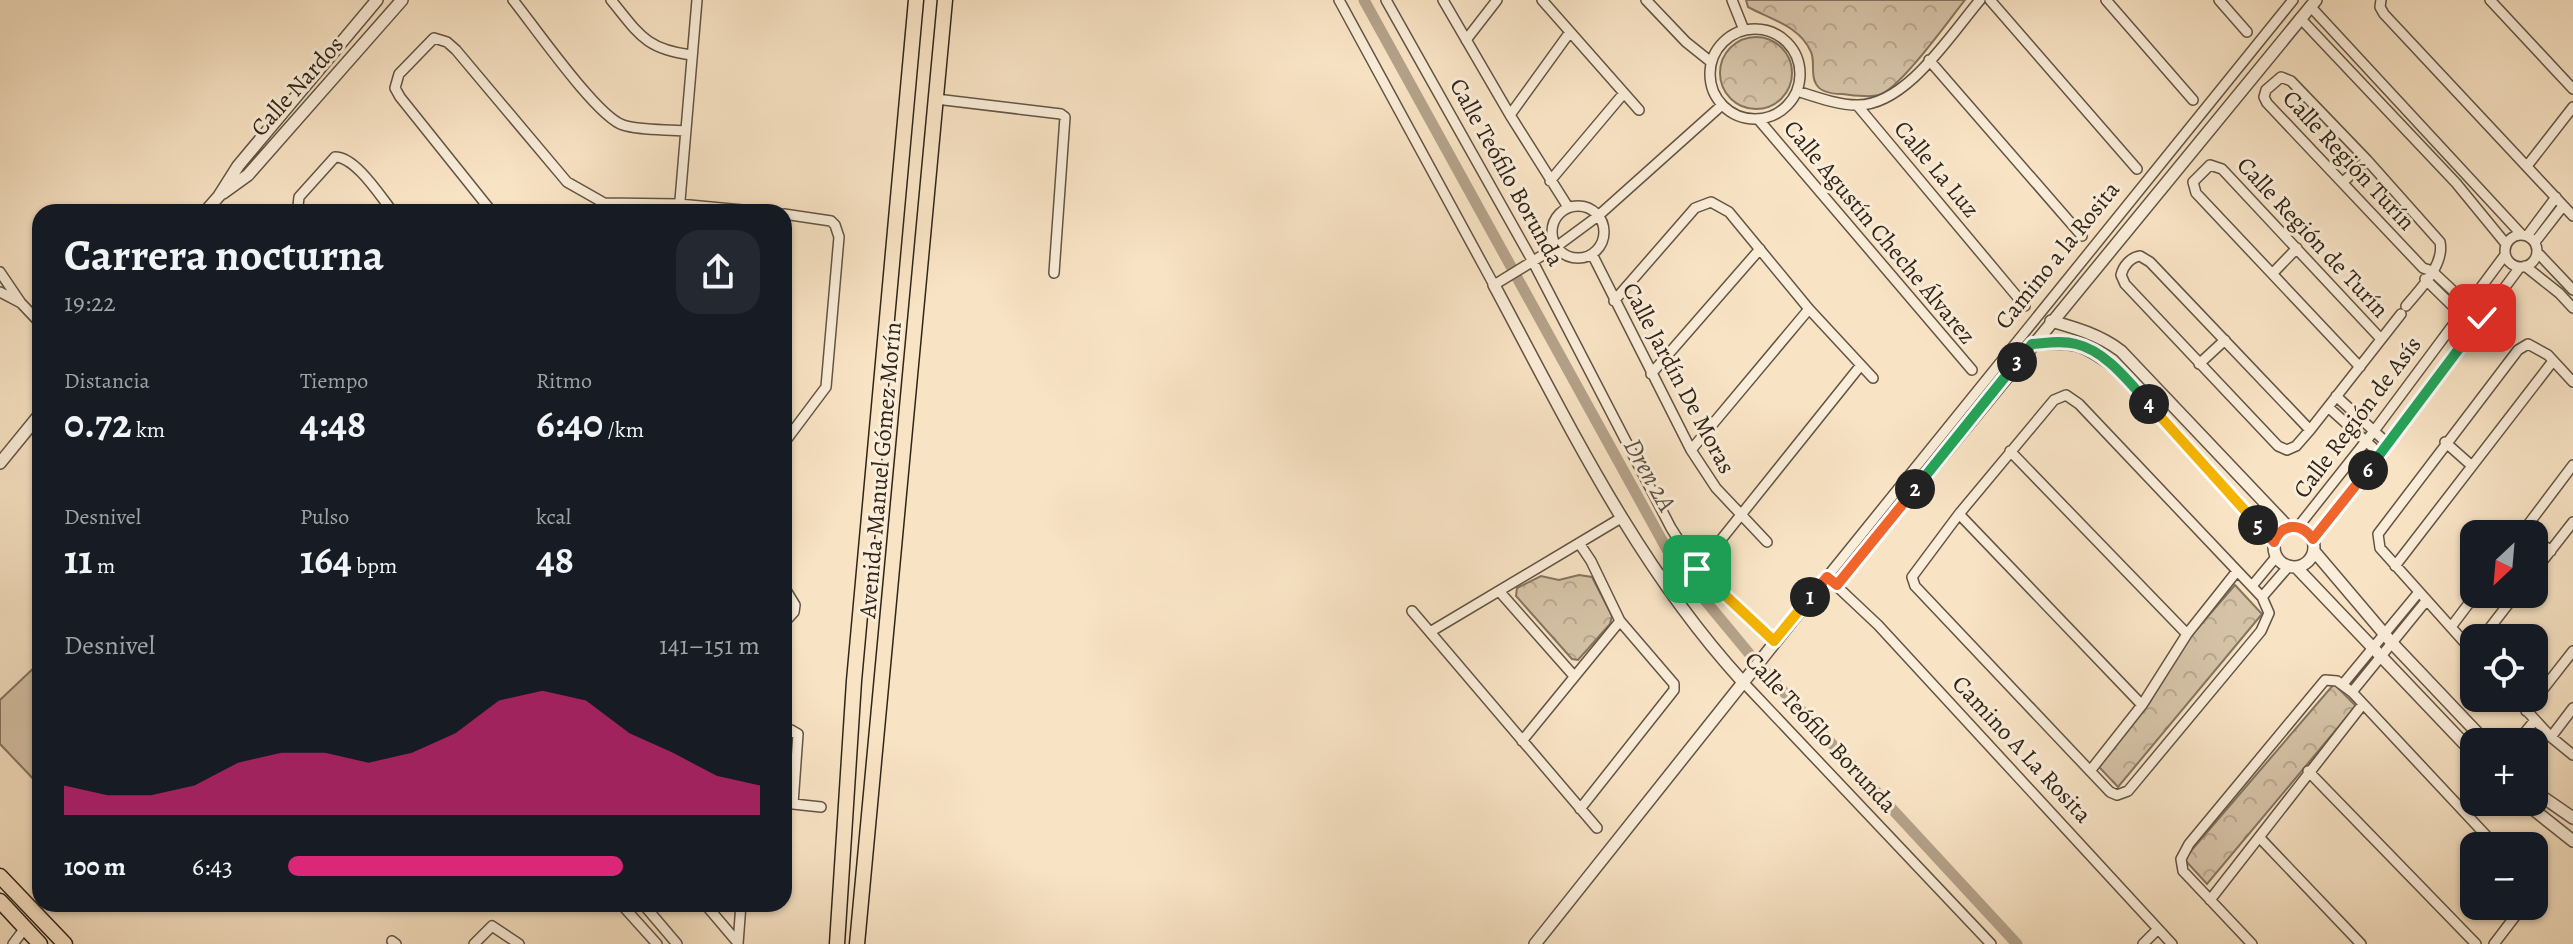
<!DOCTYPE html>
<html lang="es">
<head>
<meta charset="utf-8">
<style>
	body { margin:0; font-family:Alegreya,serif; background:#242831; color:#f1f3f6; height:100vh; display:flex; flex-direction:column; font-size:30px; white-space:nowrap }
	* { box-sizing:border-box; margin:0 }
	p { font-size:26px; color:#9ea1a6 }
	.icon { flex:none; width:44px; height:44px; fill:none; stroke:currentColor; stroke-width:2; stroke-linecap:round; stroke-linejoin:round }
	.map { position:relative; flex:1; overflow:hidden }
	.details { position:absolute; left:32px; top:204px; width:760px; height:708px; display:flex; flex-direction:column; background:#171b24; border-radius:24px; box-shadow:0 2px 6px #0004 }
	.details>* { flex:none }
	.needle { width:52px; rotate:206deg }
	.controls { position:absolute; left:2460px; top:520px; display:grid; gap:16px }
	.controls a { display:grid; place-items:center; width:88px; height:88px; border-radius:16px; background:#171b24; box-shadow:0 2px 6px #0004; font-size:40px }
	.pin { position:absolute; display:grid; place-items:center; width:68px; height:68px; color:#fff; margin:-34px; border-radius:16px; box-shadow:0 4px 12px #0006 }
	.km { position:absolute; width:40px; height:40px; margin:-20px; border-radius:50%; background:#222; color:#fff; font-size:22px; line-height:40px; text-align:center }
	.round { display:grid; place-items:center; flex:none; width:84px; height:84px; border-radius:24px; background:#242831 }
	.summary { display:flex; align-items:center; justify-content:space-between; height:136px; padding:0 32px }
	h1 { font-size:44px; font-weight:700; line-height:60px }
	.figures { display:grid; grid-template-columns:repeat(3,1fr); gap:12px; height:136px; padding:8px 32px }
	.figures div { display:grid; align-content:center }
	.figures b { font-size:40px; font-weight:700 }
	.figures small { font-size:22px; font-weight:400 }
	.figures p { font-size:22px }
	.chart { height:224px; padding:16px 32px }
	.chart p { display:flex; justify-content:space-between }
	.chart svg { width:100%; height:144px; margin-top:8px; fill:#db2777; opacity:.7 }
	ul { padding:0 32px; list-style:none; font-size:26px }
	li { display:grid; grid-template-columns:128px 96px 1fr; align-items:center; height:60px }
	li i { height:20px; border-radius:10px; background:#db2777 }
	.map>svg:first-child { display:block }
	.grass { fill:#d6c3a7; stroke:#837460; stroke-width:2 }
	.forest { fill:url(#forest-crowns); stroke:#837460; stroke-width:2 }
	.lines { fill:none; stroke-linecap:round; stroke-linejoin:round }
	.canal { stroke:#b4a28a; stroke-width:11 }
	.minor-casing { stroke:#625444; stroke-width:12 }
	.tertiary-casing { stroke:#625444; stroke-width:14 }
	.primary-casing { stroke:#30251a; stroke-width:17 }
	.minor { stroke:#faedd9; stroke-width:9 }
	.tertiary { stroke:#faedd9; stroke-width:11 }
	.primary { stroke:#f8e3c4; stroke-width:14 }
	.split-1-casing { stroke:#fff; stroke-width:16 }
	.split-2-casing { stroke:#fff; stroke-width:16 }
	.split-3-casing { stroke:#fff; stroke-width:16 }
	.split-4-casing { stroke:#fff; stroke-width:16 }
	.split-5-casing { stroke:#fff; stroke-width:16 }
	.split-6-casing { stroke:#fff; stroke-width:16 }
	.split-7-casing { stroke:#fff; stroke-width:16 }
	.split-1 { stroke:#f5b400; stroke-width:10 }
	.split-2 { stroke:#f0652b; stroke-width:10 }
	.split-3 { stroke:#22a559; stroke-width:10 }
	.split-4 { stroke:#22a559; stroke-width:10 }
	.split-5 { stroke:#f5b400; stroke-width:10 }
	.split-6 { stroke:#f0652b; stroke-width:10 }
	.split-7 { stroke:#22a559; stroke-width:10 }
	.labels { text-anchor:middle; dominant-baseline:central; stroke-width:6; stroke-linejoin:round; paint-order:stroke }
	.street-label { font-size:24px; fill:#30251a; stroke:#faedd9 }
	.water-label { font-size:26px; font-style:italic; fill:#5e5141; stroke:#faedd9 }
</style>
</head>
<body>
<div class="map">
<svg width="2573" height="944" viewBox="0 0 2573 944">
	<defs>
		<pattern id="forest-crowns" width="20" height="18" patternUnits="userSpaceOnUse" patternTransform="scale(2)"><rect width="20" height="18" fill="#d6c3a7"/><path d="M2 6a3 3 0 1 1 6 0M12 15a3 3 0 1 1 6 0" fill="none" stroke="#b8a78f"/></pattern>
	</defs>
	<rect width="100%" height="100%" fill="#f8e3c4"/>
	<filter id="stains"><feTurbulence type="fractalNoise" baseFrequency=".0025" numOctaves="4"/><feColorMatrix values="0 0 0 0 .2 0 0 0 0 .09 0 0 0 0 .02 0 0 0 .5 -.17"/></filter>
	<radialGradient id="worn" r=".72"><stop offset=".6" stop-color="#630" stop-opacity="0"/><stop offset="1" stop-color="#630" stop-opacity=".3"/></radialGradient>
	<!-- grass -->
	<path class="grass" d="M40,662V786L0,744V700Z"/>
	<!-- forest -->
	<path class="forest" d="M1746,0H1965C1949,20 1900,89 1879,95C1869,98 1852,95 1842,94C1833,94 1819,92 1815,82C1811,73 1815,61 1811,52C1800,26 1770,19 1748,7Z
		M1720 73a36 36 0 1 1 72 0a36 36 0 1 1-72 0Z
		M1579,575L1592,577L1612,616L1610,624L1578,660L1572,659L1516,596L1517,588L1541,576L1559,580Z
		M2235,585L2262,614L2118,787L2099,767L2148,705L2190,637Z
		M2334,684L2356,706L2207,884L2184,859Z"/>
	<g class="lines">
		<!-- canal -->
		<path class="canal" d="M1364,0L1675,564L1757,663L2017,944"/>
		<defs>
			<path id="minor" d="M513,0C534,26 597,117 623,125C642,131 666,129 685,131
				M611,0C639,34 645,49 691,55
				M1339,0L1494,285L1556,247L1598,216L1722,105
				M1386,0L1532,260L1671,528L1697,569L1713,587L1774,641
				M1443,0L1510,115L1568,207
				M1542,0L1639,110
				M1646,0L1686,42L1711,62
				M1732,0L1744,30
				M1990,0L2137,169
				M2106,0L2193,100
				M2219,0L2247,32
				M2381,0L2380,7L2384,14L2573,216
				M2490,0L2573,89
				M2310,6L2522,235
				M2300,18L2456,183L2506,244
				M1710 74a45 45 0 1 1 90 0a45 45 0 1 1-90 0Z
				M1466,40L1497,0
				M1929,60L2082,236
				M1797,91C1816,97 1838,105 1857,105C1906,106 1951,34 1980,0
				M936,99L1061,114L1065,117L1054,273
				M1857,105L2025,306
				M1510,115L1570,32
				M1758,119L1972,370
				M2527,166L2573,107
				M1550,181L1624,93
				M2343,182L2367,160
				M1552 232a26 26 0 1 1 52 0a26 26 0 1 1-52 0Z
				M301,212L298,206L299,197L335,157C356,157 380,196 393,212
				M492,212L400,97L395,88L399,74L434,38L447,42L456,50L567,182L604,203L679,204L765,212
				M594,212L604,203
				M679,212L697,0
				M784,214L831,221L835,225L839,237L826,387L784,443
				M2505 251a16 16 0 1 1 32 0a16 16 0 1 1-32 0Z
				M2527,236L2556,197
				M2535,242L2563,206
				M2537,252L2573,290
				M1592,254L1691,450L1716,488L1767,542
				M2525,266L2559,293L2573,308
				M0,272L21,303L40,323
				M2273,273L2297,248
				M2425,279L2474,327
				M0,292L21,303
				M1614,301L1695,208L1711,202L1729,212L1809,309L1873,378
				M2406,306C2419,290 2445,265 2440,242L2367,160L2291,81L2281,77L2266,90L2264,97L2267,103L2423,268L2432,271L2482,318
				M2199,364L2225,340
				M2360,367L2196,193L2193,182L2210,165L2222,169L2381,339
				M1651,374L1760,249
				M2066,395L2079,404L2262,597L2269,613L2261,631L2128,791L2117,795L2110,792L1915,586L1912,577L1959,514L2054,400Z
				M2336,396L2388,444
				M2328,407L2380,454
				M2310,430L2150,262L2140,256C2131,257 2123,266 2121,275L2125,284L2278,446L2287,450L2296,446L2310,430L2401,314
				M2445,442L2472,466
				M1691,450L1809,309
				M2010,451L2187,634
				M1959,514L2142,705
				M2298,527L2374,431L2505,255
				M2521,534L2573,465
				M2534,538L2551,551
				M2313,539L2388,444L2520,267
				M1579,543L1591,561L1620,621L1674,684V690L1580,809
				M1712,551L1861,365
				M2395,566L2553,361
				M2534,572L2573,522
				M2252,586L2276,557
				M784,587L795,605L794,612L784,623
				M1499,591L1574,676
				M2262,597L2288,567
				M1412,611L1597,828
				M2451,627L2476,594
				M1430,632L1621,518
				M2482,638L2516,594
				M2474,653L2380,548L2378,534L2518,350L2528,344L2548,355L2573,382
				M1742,681L1991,944
				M2343,684L2419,592
				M2352,692L2426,601
				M2515,698L2551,737L2573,755
				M2526,711L2573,651
				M2551,737L2573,708
				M1522,741L1620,621
				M784,742L791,730L798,734L793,804
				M2517,742L2535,720
				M2533,742L2544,730
				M2090,771L2142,705L2187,634L2237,571
				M2308,771L2476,944
				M784,803L821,807
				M2259,837L2361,944
				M2210,900L2363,704
				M621,904L657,944
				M643,904L677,944
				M705,904L738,943
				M392,941L396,944
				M13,944L25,928
				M474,944L492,926L519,944
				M738,944L741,904
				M2143,944L2158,929
				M2172,944L1878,625L1827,577L2293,0
				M2252,944L2183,871L2181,859L2189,844L2325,680L2337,681L2352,692L2496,846
				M2494,944L2523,906"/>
			<path id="tertiary" d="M223,193L248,175L402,0
				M205,212L219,196L238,166L377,0
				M1494,285C1568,423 1636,565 1742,681
				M2051,321C2076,328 2100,335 2121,351L2288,527
				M2032,344C2075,341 2082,343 2117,369L2274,542
				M0,463L40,414
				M2274 547a20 20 0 1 1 40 0a20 20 0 1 1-40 0Z
				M2314,551L2392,643L2486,742
				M2296,567L2474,754
				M1837,585L2316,0
				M2534,791L2573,818
				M2524,802L2573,841
				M1535,944L1827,577"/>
			<path id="primary" d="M0,876L65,944
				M0,901L40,944
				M837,944L854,681L916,0
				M857,944L945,0"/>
		</defs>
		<!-- minor casing -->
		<use href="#minor" class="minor-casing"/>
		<!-- tertiary casing -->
		<use href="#tertiary" class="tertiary-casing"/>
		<!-- primary casing -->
		<use href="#primary" class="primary-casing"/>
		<!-- minor -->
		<use href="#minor" class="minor"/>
		<!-- tertiary -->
		<use href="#tertiary" class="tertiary"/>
		<!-- primary -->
		<use href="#primary" class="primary"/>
	</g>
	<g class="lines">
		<defs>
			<path id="split-1" d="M1697,569L1774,641L1810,597"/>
			<path id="split-2" d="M1810,597L1827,577L1837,585L1915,489"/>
			<path id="split-3" d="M1915,489L2017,362"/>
			<path id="split-4" d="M2017,362L2032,344C2046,343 2062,340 2076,344C2106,351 2129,382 2149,404"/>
			<path id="split-5" d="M2149,404L2258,525"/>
			<path id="split-6" d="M2258,525L2274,542C2282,523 2301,522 2313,539L2368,470"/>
			<path id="split-7" d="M2368,470L2482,318"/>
		</defs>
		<!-- split-1 casing -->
		<use href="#split-1" class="split-1-casing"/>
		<!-- split-2 casing -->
		<use href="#split-2" class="split-2-casing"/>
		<!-- split-3 casing -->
		<use href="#split-3" class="split-3-casing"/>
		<!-- split-4 casing -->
		<use href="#split-4" class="split-4-casing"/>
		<!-- split-5 casing -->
		<use href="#split-5" class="split-5-casing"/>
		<!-- split-6 casing -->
		<use href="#split-6" class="split-6-casing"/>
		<!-- split-7 casing -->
		<use href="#split-7" class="split-7-casing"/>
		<!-- split-1 -->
		<use href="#split-1" class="split-1"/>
		<!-- split-2 -->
		<use href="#split-2" class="split-2"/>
		<!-- split-3 -->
		<use href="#split-3" class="split-3"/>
		<!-- split-4 -->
		<use href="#split-4" class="split-4"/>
		<!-- split-5 -->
		<use href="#split-5" class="split-5"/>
		<!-- split-6 -->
		<use href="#split-6" class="split-6"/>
		<!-- split-7 -->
		<use href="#split-7" class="split-7"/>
	</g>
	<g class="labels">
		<!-- street labels -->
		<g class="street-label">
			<text transform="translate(297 86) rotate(-48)">Calle Nardos</text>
			<text transform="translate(2349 160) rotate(47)">Calle Región Turín</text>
			<text transform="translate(1937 169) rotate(50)">Calle La Luz</text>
			<text transform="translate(1507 172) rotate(61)">Calle Teófilo Borunda</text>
			<text transform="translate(1880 232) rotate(50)">Calle Agustín Cheche Álvarez</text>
			<text transform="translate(2313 237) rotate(47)">Calle Región de Turín</text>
			<text transform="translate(2057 255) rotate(-51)">Camino a la Rosita</text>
			<text transform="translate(1679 378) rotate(62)">Calle Jardín De Moras</text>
			<text transform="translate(2357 417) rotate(-53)">Calle Región de Asís</text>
			<text transform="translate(880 470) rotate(-85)">Avenida Manuel Gómez Morín</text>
			<text transform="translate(1821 732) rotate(47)">Calle Teófilo Borunda</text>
			<text transform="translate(2022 749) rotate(47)">Camino A La Rosita</text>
		</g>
		<!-- water labels -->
		<g class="water-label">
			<text transform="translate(1650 475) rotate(61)">Dren 2A</text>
		</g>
	</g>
	<rect width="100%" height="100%" filter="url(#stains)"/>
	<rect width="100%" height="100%" fill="url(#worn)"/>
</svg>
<div class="controls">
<a><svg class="needle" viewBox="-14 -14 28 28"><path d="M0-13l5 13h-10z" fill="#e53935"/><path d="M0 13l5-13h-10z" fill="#9ea1a6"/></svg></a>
<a><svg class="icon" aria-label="locate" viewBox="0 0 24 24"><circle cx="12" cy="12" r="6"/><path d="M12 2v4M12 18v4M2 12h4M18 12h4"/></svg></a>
<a>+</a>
<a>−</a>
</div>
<div class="pin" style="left:1697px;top:569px;background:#1e9e55"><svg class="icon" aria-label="arrive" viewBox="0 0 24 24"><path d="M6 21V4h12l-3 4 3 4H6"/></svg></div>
<div class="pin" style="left:2482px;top:318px;background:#d93025"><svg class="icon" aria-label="check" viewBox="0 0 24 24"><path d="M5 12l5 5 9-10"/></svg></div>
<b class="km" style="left:1810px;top:597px">1</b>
<b class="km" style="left:1915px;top:489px">2</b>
<b class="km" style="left:2017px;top:362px">3</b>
<b class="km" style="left:2149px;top:404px">4</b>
<b class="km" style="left:2258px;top:525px">5</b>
<b class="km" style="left:2368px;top:470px">6</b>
<section class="details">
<div class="summary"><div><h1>Carrera nocturna</h1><p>19:22</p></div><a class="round"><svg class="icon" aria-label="share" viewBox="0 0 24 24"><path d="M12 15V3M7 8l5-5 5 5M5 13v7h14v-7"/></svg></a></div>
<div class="figures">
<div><p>Distancia</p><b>0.72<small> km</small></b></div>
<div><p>Tiempo</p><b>4:48</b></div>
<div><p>Ritmo</p><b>6:40<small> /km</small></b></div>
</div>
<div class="figures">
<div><p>Desnivel</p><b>11<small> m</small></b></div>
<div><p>Pulso</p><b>164<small> bpm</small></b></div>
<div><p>kcal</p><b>48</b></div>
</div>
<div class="chart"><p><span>Desnivel</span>141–151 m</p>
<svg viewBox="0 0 160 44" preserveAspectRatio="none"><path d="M0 44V35L10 38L20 38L30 35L40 28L50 25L60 25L70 28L80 25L90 19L100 9L110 6L120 9L130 19L140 25L150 32L160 35V44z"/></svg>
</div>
<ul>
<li><b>100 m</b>6:43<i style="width:71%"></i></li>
</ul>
</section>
</div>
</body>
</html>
